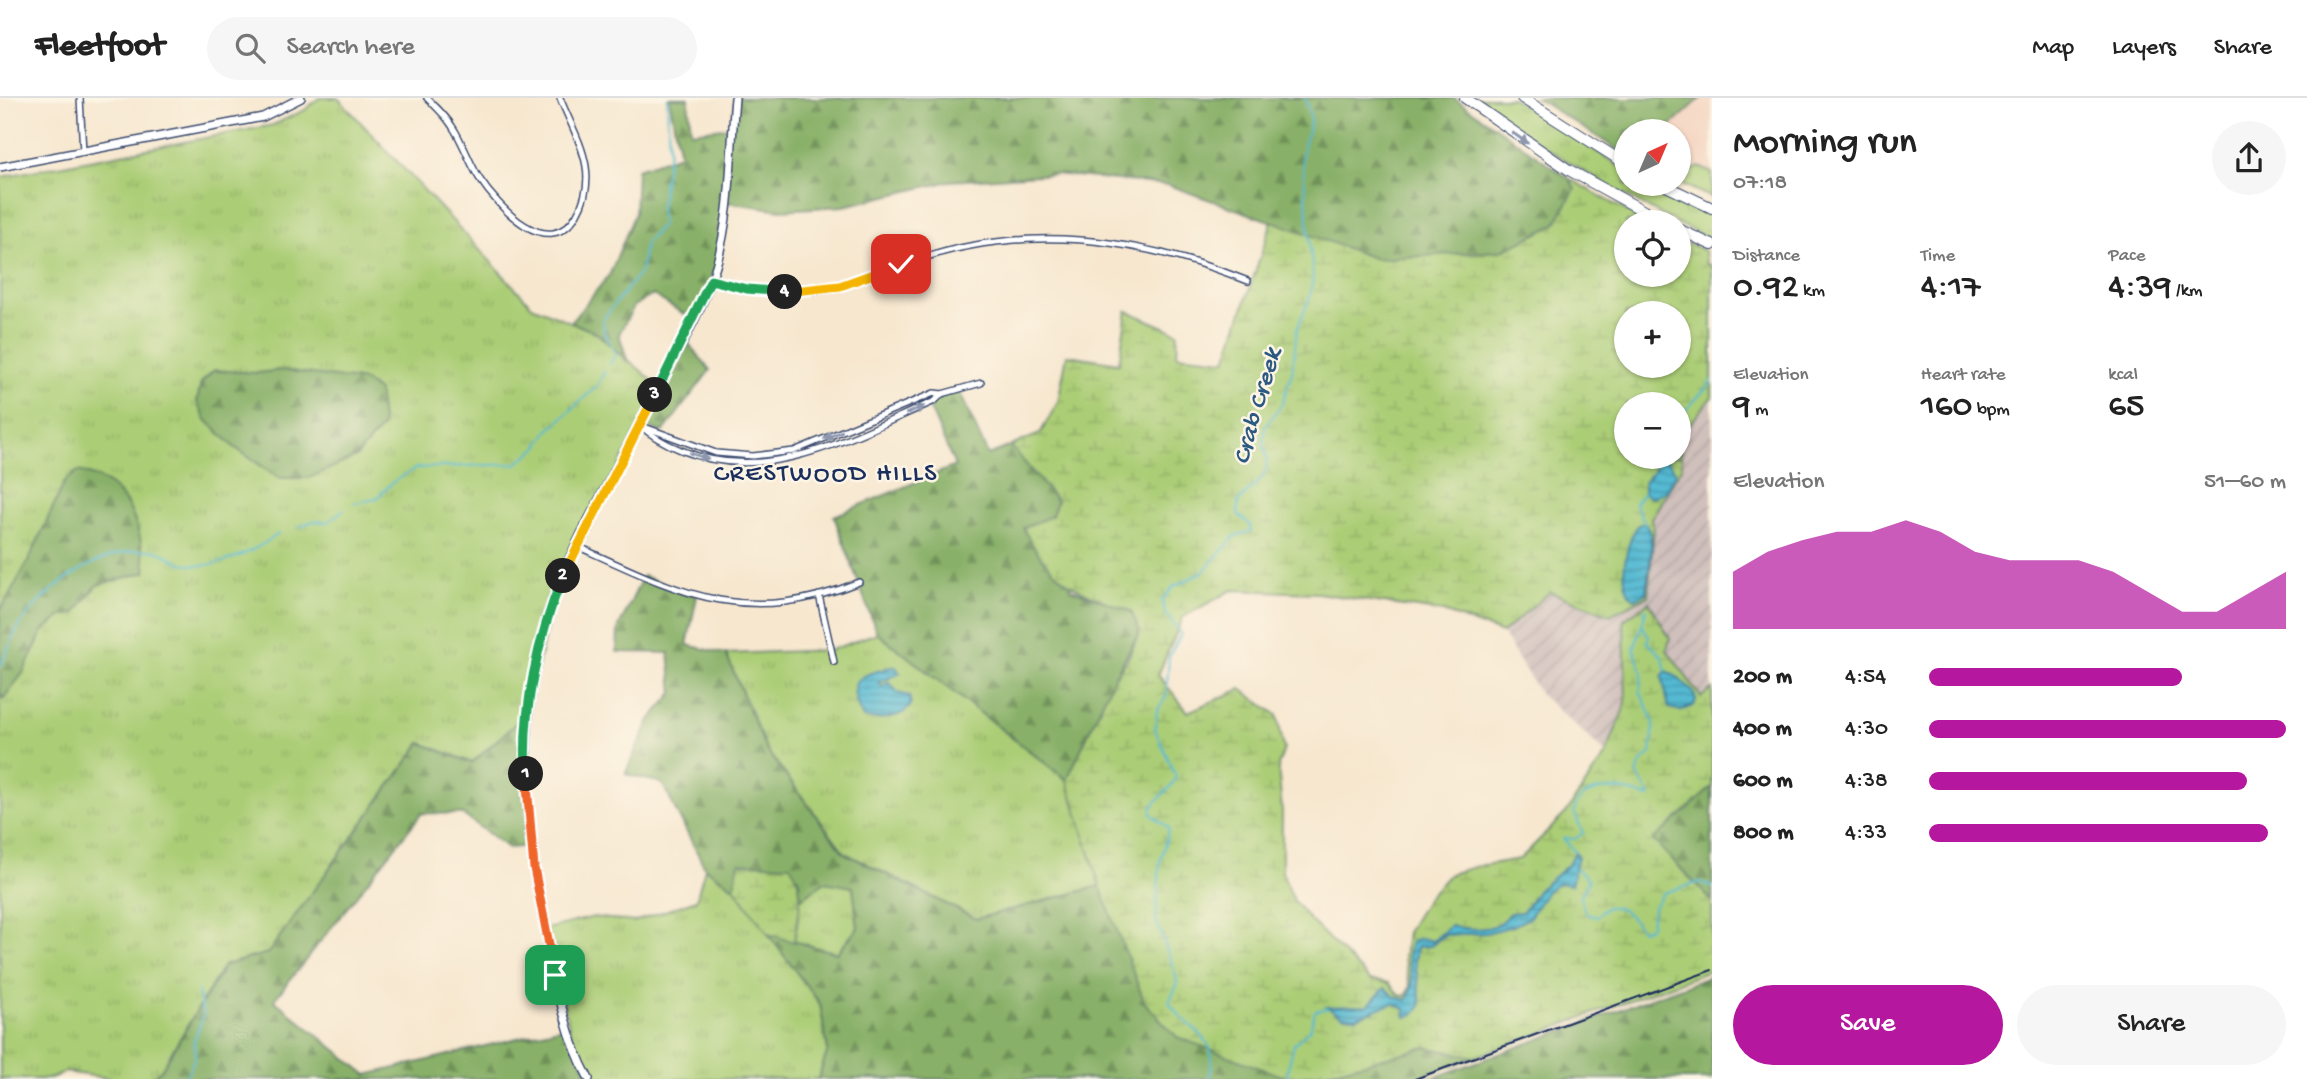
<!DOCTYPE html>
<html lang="en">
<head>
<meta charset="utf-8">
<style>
	body { margin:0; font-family:"Gochi Hand",sans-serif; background:#f6f6f6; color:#222; height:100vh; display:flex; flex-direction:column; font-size:26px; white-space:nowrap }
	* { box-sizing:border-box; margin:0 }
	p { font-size:23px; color:#767676 }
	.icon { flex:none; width:38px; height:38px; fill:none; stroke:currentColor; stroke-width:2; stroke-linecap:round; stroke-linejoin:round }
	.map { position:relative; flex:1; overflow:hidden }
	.side { display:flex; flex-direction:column; background:#fff; width:595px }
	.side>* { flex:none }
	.needle { width:46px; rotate:44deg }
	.buttons { position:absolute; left:1614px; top:21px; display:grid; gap:14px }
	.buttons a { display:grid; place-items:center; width:77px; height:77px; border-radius:50%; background:#fff; box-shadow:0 2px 5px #0004; font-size:35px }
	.pin { position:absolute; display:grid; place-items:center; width:60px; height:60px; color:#fff; margin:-30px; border-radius:14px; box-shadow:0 4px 10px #0006 }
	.km { position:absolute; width:35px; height:35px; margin:-18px; border-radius:50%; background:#222; color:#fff; font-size:19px; line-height:35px; text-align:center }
	.round { display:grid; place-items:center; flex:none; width:74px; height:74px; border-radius:37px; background:#f6f6f6 }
	.summary { display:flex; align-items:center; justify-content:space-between; height:119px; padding:0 21px }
	h1 { font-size:38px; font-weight:600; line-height:52px }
	.metrics { display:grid; grid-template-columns:repeat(3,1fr); gap:10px; height:119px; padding:7px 21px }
	.metrics div { display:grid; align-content:center }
	.metrics b { font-size:35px; font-weight:600 }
	.metrics small { font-size:19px; font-weight:400 }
	.metrics p { font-size:19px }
	.chart { height:196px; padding:14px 21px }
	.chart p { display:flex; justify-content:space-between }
	.chart svg { width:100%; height:126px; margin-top:7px; fill:#b5179e; opacity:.7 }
	.primary-button { display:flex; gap:14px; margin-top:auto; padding:14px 21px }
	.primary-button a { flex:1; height:80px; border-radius:42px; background:#b5179e; color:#fff; font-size:28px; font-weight:600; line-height:80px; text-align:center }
	.primary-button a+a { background:#f6f6f6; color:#222 }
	ul { padding:0 21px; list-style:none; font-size:23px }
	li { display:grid; grid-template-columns:112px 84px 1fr; align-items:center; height:52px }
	li i { height:18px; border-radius:9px; background:#b5179e }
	header { display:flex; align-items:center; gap:42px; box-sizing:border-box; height:98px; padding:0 35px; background:#fff; border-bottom:2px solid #e0e0e0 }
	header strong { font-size:33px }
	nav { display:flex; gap:38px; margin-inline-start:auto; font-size:24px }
	.search { width:490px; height:63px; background:#f6f6f6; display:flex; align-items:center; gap:18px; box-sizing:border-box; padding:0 24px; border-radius:38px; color:#767676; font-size:26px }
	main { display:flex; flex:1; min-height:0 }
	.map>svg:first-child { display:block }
	.built { fill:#f4d3c0 }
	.industrial { fill:url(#industrial-furrows) }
	.grass { fill:url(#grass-tufts); stroke:#637e6a; stroke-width:2 }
	.forest { fill:url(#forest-firs); stroke:#527062; stroke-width:2 }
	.wetland { fill:url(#wetland-marsh); stroke:#637e6a; stroke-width:2; fill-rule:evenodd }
	.water { fill:url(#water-rules); stroke:#387498; stroke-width:2 }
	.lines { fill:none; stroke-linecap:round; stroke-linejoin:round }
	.stream { stroke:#55bad3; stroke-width:2 }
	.minor-casing { stroke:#3c4b6f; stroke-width:8 }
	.tertiary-casing { stroke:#3c4b6f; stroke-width:10 }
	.motorway-casing { stroke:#3c4b6f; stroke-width:12 }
	.minor { stroke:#fff; stroke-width:5 }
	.tertiary { stroke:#fff; stroke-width:7 }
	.motorway { stroke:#fff; stroke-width:10 }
	.rail { stroke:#1b2f5e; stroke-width:2 }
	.oneway { fill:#8d97ae }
	.split-1-casing { stroke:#fff; stroke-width:14 }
	.split-2-casing { stroke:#fff; stroke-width:14 }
	.split-3-casing { stroke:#fff; stroke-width:14 }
	.split-4-casing { stroke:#fff; stroke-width:14 }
	.split-5-casing { stroke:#fff; stroke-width:14 }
	.split-1 { stroke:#f0652b; stroke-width:9 }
	.split-2 { stroke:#22a559; stroke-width:9 }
	.split-3 { stroke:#f5b400; stroke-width:9 }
	.split-4 { stroke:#22a559; stroke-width:9 }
	.split-5 { stroke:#f5b400; stroke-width:9 }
	.labels { text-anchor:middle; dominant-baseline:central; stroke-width:5; stroke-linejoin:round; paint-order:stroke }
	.water-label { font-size:26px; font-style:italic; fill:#2c5981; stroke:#fcf5e5 }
	.neighbourhood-label { font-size:26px; letter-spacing:2px; fill:#1b2f5e; stroke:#fcf5e5 }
</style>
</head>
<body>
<header>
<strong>Fleetfoot</strong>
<div class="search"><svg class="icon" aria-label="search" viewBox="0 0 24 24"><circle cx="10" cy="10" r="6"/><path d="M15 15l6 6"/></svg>Search here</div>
<nav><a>Map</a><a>Layers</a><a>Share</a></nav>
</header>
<main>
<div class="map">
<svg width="1712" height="981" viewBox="0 0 1712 981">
	<defs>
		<pattern id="industrial-furrows" width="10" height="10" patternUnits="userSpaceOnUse" patternTransform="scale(1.75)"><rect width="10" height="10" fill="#d0c0bc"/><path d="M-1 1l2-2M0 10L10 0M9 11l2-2" fill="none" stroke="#b2a5a4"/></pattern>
		<pattern id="grass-tufts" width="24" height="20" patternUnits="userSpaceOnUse" patternTransform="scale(1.75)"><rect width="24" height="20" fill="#abcd76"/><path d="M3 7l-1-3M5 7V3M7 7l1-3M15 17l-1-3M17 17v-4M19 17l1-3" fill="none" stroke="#93b068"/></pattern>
		<pattern id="forest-firs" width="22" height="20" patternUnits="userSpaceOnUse" patternTransform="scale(1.75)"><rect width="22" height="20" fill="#88b067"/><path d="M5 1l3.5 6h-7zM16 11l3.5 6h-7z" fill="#6e9058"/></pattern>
		<pattern id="wetland-marsh" width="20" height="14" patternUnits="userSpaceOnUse" patternTransform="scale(1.75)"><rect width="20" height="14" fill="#abcd76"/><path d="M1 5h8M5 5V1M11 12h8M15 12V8" fill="none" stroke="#93b068"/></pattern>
		<pattern id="water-rules" width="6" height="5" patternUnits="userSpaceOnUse" patternTransform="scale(1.75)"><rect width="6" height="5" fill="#55bad3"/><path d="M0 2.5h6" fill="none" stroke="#4698ae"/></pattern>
	</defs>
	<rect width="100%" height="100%" fill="#fcf5e5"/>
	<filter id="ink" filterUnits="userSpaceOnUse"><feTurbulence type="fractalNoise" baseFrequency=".0143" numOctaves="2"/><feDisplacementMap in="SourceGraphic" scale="14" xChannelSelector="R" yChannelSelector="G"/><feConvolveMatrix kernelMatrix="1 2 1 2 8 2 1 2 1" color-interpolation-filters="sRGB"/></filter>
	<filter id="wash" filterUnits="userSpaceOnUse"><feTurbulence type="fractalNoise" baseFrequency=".00686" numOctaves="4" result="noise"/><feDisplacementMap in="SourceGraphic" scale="28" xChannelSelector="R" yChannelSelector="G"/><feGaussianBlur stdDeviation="1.57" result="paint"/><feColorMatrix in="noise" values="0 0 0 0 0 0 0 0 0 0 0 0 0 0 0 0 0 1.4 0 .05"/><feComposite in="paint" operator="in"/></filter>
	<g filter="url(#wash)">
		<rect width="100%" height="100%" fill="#f7e7cf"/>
		<!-- built -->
		<path class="built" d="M1701,0H1712V75L1678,58V33H1665Z"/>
		<!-- industrial -->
		<path class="industrial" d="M1712,299V591L1701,599L1667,552L1624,522L1627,605L1607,656L1540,596L1502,535L1550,494L1610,517L1648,498L1654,431L1650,421L1682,369L1680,338Z"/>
		<!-- grass -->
		<path class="grass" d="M319,0H338L532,208L597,235L659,288L553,502L527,615L472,665L421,645L268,855L224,867L161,972L150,981H115L65,974L49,981H0V79L273,27L305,12Z
			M1473,0H1512L1626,72V86H1651L1712,115V142C1627,102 1550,55 1473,0Z
			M1699,69L1712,75V100L1678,84V78Z
			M877,535L1067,682L1100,788L976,821L845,755L766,651L726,556L831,552Z
			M705,770L734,789L820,906L828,952L818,981H589L575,953L546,831L594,819L634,824L696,802Z
			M825,784L853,788L858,830L837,855L794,844L800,801Z"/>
		<!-- forest -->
		<path class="forest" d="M669,0H688L691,34L732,29L735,0H1454L1570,81L1575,91L1555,127L1501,153L1376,161L1168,87L1055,76L950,83L844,108L781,112L727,104L716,168L694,222L653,197L634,208L619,236L628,264L597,235L571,224L610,176L635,115L637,71L680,57Z
			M1536,0H1701L1665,33H1626V57Z
			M684,240L710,272L663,334L639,327Z
			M214,272L257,275L283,272L365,283L378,293L383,328L356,359L309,380H279L234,349L205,321L197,304L201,285Z
			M959,293L988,357L1011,348L1057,403L1052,418L1071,491L1131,513L1140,533L1114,580L1067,682L877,535L834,418L955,368L928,306L942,296Z
			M78,373C131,385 139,426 146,474L97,487L75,515L62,518L43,533L23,575L3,601L0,593V513L28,464L65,383Z
			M643,478L697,498L687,547L726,556L766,651L844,755L976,821L1100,788L1145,905L1177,939L1210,951L1337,972L1426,949L1475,959L1414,981H818L828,952L820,906L768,836L837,855L858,830L853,789L825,784L800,801L799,779L739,765L734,789L705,770L662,685L625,676L650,622L673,595L669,555L617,554L618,531Z
			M527,615L532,748L508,750L462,716L422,715L274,902L367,977L567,928L589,981H150L161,972L225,867L268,855L421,645L472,665Z
			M1712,689V803L1653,742Z
			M1712,878V981H1430Z"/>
		<!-- wetland -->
		<path class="wetland" d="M1570,81L1646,124H1626V177H1678V140L1705,153L1706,165L1712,168V299L1680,338L1682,369L1651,421L1654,431L1648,498L1610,517L1550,494L1502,535L1443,514L1318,495L1232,492L1183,519L1158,577L1188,614L1241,591L1277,617L1284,651L1278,668L1282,712V774L1293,802L1309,821L1370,882L1389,885L1399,897L1406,898L1410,888L1404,860L1407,834L1428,799L1450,776L1478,768L1520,761L1566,715L1606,656L1626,605L1624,522L1649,504L1670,540L1667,552L1701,599L1712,591V689L1653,742L1712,803V872L1475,959L1426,949L1337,972L1287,980L1177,939L1145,905L1100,788L1067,682L1114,580L1127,562L1140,533L1131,513C1076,492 1052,485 1023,430L1052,418L1057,403L1011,348L1040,336L1058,304L1067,257L1119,265L1127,213L1178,235L1177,257L1226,262L1272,123L1376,161L1501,153L1555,127L1575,91ZM1626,215H1678V268H1626ZM1626,306H1678V359H1626Z
			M739,765L790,767C807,790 798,818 794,844L768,836L734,789Z"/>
		<!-- water -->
		<path class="water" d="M1664,359L1676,374L1666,393L1651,400L1644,395V384Z
			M1640,426H1645C1658,440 1647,476 1646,495L1635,501C1615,490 1627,436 1640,426Z
			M895,568L900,575L878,585L882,588L889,584L898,595L909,598L911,607C902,621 879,622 863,620C842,578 861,578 895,568Z
			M1666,573L1677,579L1693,594L1696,602L1693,608L1681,613L1669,610L1662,579Z
			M1575,755L1578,758L1571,787L1560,785L1548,792L1529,820L1513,828L1486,835L1444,837L1431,848L1417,849L1415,862L1421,907L1414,916L1406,919L1405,911L1393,905L1357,919L1343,918L1327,909L1367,908L1385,890L1395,899L1407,902C1420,877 1401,864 1412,843L1420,840L1433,843L1450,828C1470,832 1498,835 1510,815L1523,814L1538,792L1567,768Z"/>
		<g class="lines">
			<!-- stream -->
			<path class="stream" d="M610,266L616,256L604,235L603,221L641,173L645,145L662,127L660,110L669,52L667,0
				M1678,321L1712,283
				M1644,395L1635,405L1645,426
				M354,405L376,401L393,384L416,370L516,366L537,350L548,333L597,288L605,273
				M299,429L313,423L328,424L344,411
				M1646,511L1642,527L1649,539L1647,544L1662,558L1666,573
				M0,569C6,557 11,541 18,530C45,489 98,452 148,452C162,452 170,461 182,465C211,475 255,453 278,436
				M1575,754L1563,740L1575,741L1583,735L1574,714C1580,684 1625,689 1646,699L1650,698L1637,676L1641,665L1651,655L1654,625L1640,593L1642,574L1634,551L1642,527
				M1577,771L1589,782L1580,800L1586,815L1597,818L1607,809C1627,808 1630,821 1642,832L1651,828L1653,810L1663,795L1700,784L1712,789
				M183,981L190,972L195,958L194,943L203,918L198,893
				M1209,981C1222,935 1188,935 1169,904L1177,887L1176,877L1156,822L1160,765L1169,730L1152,717L1151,712C1157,697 1172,693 1176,679L1155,631L1157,613L1166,599L1169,559L1181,536L1165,515L1162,502L1173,489L1203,474L1235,438L1251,433L1250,426L1238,417V404L1263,379L1266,370L1267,361L1263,340L1266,327L1281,308L1292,275L1297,231L1310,199L1313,179L1302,57L1311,21L1305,0
				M1288,981L1287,974L1294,946L1310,931L1315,913L1328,910"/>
		</g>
	</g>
	<g filter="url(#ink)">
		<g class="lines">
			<defs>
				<path id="minor" d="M80,0L83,54
					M427,0C436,9 445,17 452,28C463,44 469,64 479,80C498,109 549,165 577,116C601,74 576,40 560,0
					M711,182C752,194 795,199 838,188C883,177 924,156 970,148C1066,130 1158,147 1248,183
					M639,327L716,355L753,358L794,353L934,295L942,296L981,285
					M640,327C652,339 666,346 681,352C769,389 855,337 935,303L942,296
					M577,448C680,495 745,530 859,484
					M819,497L834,564"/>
				<path id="tertiary" d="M0,69L263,19L301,0
					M589,981C561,930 554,870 542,814C521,710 518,601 553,500C577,435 616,373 647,311C671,265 701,218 716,168C732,114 730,55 735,0"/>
				<path id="motorway" d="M1465,0L1569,72L1664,124
					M1522,0L1626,66
					M1662,86L1712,110
					M1678,131L1712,147"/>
			</defs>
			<!-- minor casing -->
			<use href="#minor" class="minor-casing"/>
			<!-- tertiary casing -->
			<use href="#tertiary" class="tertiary-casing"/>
			<!-- motorway casing -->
			<use href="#motorway" class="motorway-casing"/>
			<!-- minor -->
			<use href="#minor" class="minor"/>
			<!-- tertiary -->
			<use href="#tertiary" class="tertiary"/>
			<!-- motorway -->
			<use href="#motorway" class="motorway"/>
			<!-- rail -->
			<path class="rail" d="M1415,981L1712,872"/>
		</g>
		<!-- one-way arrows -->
		<defs><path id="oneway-solid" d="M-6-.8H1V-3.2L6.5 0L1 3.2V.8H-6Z" transform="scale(1.75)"/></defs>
		<g class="oneway">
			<use href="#oneway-solid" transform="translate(1520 40) rotate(35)"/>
			<use href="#oneway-solid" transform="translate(915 312) rotate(-23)"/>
			<use href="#oneway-solid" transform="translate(833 337) rotate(157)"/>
			<use href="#oneway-solid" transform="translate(699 358) rotate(17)"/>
		</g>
	</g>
	<g class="lines" filter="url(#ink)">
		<defs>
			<path id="split-1" d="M526,676L534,770L555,877"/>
			<path id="split-2" d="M526,676C522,610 538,539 563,478"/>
			<path id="split-3" d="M563,478L655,297"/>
			<path id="split-4" d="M655,297L711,182L747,191L785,194"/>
			<path id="split-5" d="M785,194L840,188L901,166"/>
		</defs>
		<!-- split-1 casing -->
		<use href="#split-1" class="split-1-casing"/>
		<!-- split-2 casing -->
		<use href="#split-2" class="split-2-casing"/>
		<!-- split-3 casing -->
		<use href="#split-3" class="split-3-casing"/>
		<!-- split-4 casing -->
		<use href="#split-4" class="split-4-casing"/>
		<!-- split-5 casing -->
		<use href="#split-5" class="split-5-casing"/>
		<!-- split-1 -->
		<use href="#split-1" class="split-1"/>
		<!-- split-2 -->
		<use href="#split-2" class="split-2"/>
		<!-- split-3 -->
		<use href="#split-3" class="split-3"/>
		<!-- split-4 -->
		<use href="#split-4" class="split-4"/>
		<!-- split-5 -->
		<use href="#split-5" class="split-5"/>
	</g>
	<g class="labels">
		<!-- water labels -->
		<g class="water-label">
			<text transform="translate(1259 309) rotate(-74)">Crab Creek</text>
		</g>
		<!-- neighbourhood labels -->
		<g class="neighbourhood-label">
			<text x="826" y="377">CRESTWOOD HILLS</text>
		</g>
	</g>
</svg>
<div class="buttons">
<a><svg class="needle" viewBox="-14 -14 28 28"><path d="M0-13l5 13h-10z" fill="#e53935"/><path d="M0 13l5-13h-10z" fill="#767676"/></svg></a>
<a><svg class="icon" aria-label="locate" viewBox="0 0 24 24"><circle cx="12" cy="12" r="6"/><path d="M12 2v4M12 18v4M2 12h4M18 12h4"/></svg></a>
<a>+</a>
<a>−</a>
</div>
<div class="pin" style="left:555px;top:877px;background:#1e9e55"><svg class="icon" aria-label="arrive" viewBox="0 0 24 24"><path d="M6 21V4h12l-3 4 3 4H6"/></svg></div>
<div class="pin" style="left:901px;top:166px;background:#d93025"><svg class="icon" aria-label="check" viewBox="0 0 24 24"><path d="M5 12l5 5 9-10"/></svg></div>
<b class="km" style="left:526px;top:676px">1</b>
<b class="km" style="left:563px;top:478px">2</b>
<b class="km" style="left:655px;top:297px">3</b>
<b class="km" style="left:785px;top:194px">4</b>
</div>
<section class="side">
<div class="summary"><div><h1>Morning run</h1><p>07:18</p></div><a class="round"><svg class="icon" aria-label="share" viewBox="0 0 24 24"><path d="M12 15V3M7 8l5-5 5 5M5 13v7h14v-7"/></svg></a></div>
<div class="metrics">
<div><p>Distance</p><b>0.92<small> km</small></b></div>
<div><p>Time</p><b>4:17</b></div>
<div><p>Pace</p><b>4:39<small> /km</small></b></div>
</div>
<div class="metrics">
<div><p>Elevation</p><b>9<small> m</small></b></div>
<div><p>Heart rate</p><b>160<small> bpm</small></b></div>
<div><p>kcal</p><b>65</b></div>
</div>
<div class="chart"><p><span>Elevation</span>51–60 m</p>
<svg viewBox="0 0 160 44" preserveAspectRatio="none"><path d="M0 44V24L10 17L20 13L30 10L40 10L50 6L60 10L70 17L80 20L90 20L100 20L110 24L120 31L130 38L140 38L150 31L160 24V44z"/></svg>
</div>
<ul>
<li><b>200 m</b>4:54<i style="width:71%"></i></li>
<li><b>400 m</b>4:30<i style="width:100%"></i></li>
<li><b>600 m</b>4:38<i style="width:89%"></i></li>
<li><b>800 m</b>4:33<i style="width:95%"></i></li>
</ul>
<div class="primary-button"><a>Save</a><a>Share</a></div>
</section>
</main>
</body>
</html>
